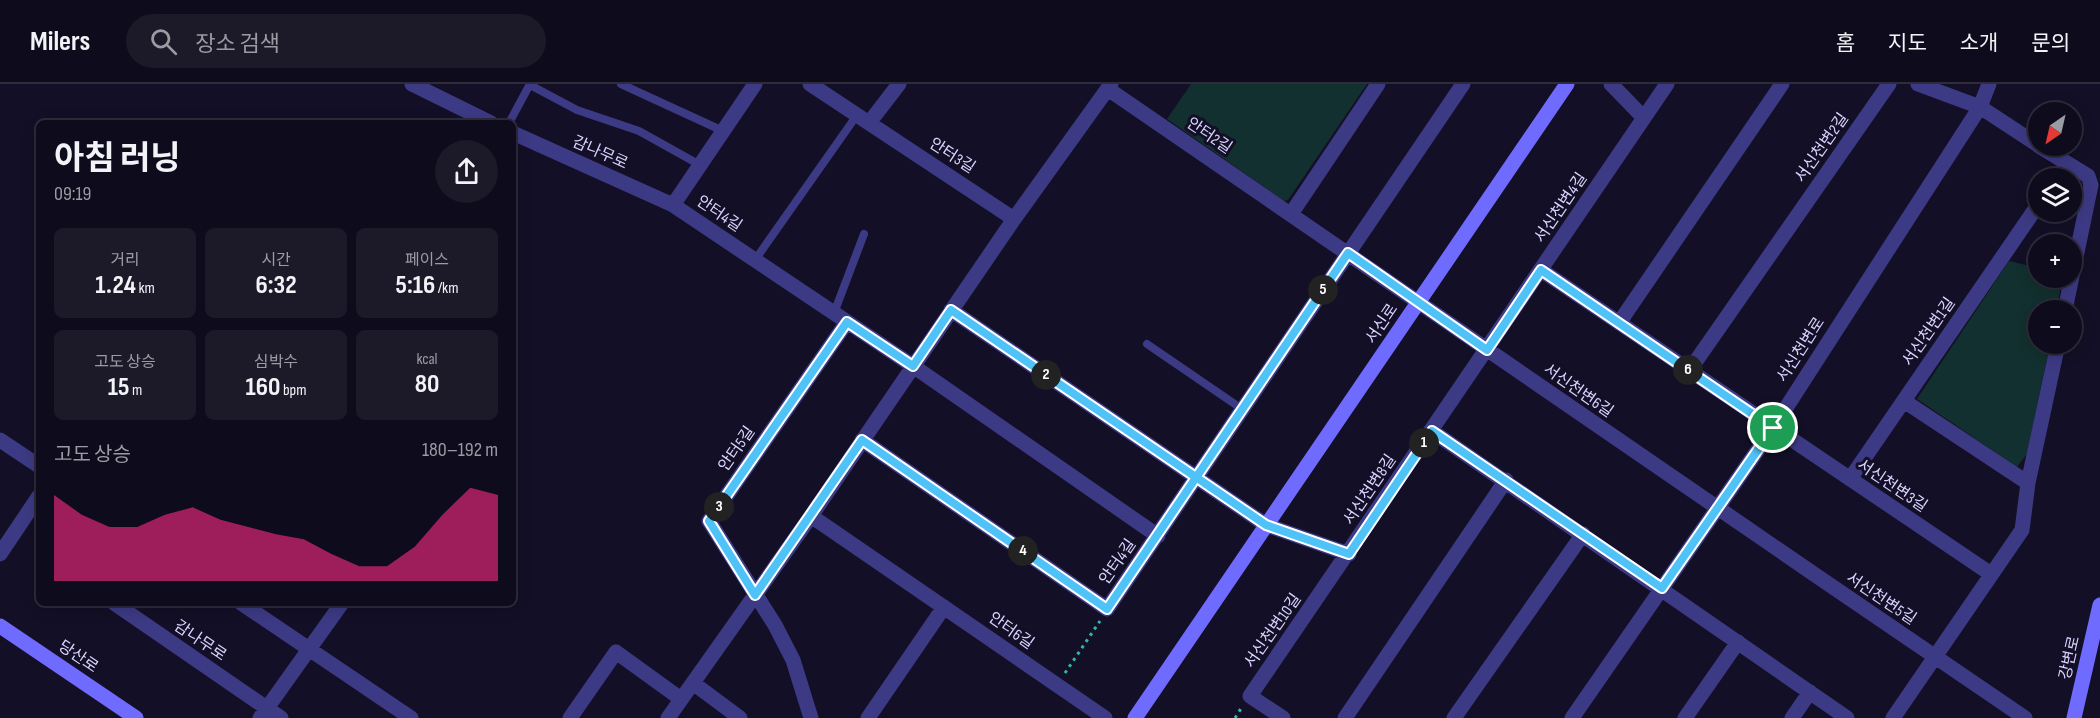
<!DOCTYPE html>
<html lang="ko">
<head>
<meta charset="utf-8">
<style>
	body { margin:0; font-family:"Sofia Sans Condensed","Noto Sans KR",sans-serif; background:#1c1929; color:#f1f3f6; height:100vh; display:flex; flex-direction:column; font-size:22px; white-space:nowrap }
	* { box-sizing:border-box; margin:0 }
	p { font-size:20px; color:#9b9ba3 }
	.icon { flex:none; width:33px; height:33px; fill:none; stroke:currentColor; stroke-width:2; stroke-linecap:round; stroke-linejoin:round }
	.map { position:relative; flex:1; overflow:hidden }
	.details { position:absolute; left:36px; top:36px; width:480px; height:486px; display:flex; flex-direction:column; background:#0e0b1c; border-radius:9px; box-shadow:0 3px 15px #0003,0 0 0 2px #2e2b3b }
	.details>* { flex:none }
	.needle { width:39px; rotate:214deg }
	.buttons { position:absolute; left:2028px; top:18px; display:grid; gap:12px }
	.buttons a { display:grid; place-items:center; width:54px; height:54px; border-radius:50%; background:#0e0b1c; box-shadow:0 3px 15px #0003,0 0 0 2px #2e2b3b; font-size:30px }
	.pin { position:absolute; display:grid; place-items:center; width:51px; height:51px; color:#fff; margin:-26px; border:3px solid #fff; border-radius:50%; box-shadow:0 2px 6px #0007 }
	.km { position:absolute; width:30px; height:30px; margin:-15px; border-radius:50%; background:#222; color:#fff; font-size:16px; line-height:30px; text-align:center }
	.round { display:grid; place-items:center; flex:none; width:63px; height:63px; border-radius:32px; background:#1c1929 }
	.overview { display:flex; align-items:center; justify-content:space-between; height:102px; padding:0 18px }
	h1 { font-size:33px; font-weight:700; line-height:45px }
	.metrics { display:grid; grid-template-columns:repeat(3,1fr); gap:9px; height:102px; padding:6px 18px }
	.metrics div { display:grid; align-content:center; border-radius:9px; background:#1c1929; text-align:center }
	.metrics b { font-size:26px; font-weight:700 }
	.metrics small { font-size:16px; font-weight:400 }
	.metrics p { font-size:16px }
	.chart { height:168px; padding:12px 18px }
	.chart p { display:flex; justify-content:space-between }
	.chart svg { width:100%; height:108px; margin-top:6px; fill:#db2777; opacity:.7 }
	header { display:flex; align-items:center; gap:36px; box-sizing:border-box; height:84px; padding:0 30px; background:#0e0b1c; border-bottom:2px solid #2e2b3b }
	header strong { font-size:28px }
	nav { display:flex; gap:33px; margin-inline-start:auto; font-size:21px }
	.search { width:420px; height:54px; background:#1c1929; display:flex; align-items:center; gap:15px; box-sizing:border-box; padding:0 21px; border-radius:33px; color:#9b9ba3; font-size:22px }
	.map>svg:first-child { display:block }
	.green { fill:#12302f }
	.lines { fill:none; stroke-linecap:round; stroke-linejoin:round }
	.path { stroke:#2fb8b0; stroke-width:3; stroke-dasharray:3 4.5; stroke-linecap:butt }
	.lane { stroke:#3d3a85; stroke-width:8 }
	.street { stroke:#3d3a85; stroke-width:15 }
	.secondary { stroke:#6f6bff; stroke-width:15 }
	.route-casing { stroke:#fff; stroke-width:12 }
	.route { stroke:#4fc3f7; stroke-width:8 }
	.labels { text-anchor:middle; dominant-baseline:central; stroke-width:6; stroke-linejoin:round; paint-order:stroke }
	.street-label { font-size:16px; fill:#d9d4ff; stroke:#130f26 }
</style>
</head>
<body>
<header>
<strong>Milers</strong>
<div class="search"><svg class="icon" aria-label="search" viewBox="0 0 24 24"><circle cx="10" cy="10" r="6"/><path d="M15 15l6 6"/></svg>장소 검색</div>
<nav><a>홈</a><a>지도</a><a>소개</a><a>문의</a></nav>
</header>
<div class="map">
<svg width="2100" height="634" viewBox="0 0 2100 634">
	<rect width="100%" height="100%" fill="#130f26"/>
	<!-- green -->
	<path class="green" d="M1191,0H1367L1288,116L1284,117L1167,35Z
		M2009,177L2038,184V194H2063L2056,226H2038V260H2050L2027,370L2017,383L1917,315Z"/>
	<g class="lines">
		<!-- path -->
		<path class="path" d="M1065,589L1100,537
			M1235,634L1242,623"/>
		<!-- lane -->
		<path class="lane" d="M621,0L723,47
			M530,1L577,26L639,47L700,81
			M509,39L530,0
			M755,176L857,31
			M834,229L864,150
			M1147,260L1242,325"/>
		<!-- street -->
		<path class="street" d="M412,0L491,39
			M810,0L1014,135
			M1611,0L1644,34
			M1918,0L1980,23L2038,61
			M1108,5C1414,213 1718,426 2025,634
			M869,39L899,0
			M513,49L673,121L913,282L1158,452
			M2039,62L2088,92L2091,101L2065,226
			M2057,94L2067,80
			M673,121L755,0
			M1291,130L1378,0
			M1541,186L1991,490
			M951,226L1266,441L1349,470
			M1619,239L1782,0
			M1689,287L1889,0
			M1904,317L2028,399
			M1432,347L1847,634
			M0,356L39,382
			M862,356L1107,525L1463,0
			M1850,395L2038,121
			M811,432L1105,634
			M0,470L39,412
			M114,519L281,634
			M241,519L411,634
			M693,599L740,634
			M260,634L342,519
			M570,634L616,568L681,615
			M668,634L811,432L1014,135L1111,0
			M811,634L793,576L775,541L709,437L847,238
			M868,634L944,523
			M1283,634L1250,612L1667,0
			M1345,634L1506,396
			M1454,634L1583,450
			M1572,634L1773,344L1980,23L1989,0
			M1685,634L1738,558
			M1792,634L1810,608
			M1893,634L2022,446L2028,399L2058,260"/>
		<!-- secondary -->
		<path class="secondary" d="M0,542L136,634
			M1135,634L1567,0
			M2074,634L2100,521"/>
	</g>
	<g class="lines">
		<defs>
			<path id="route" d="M1773,344L1662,504L1432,347L1349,470L1266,441L951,226L913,282L847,238L709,437L755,511L862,356L1107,525L1348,169L1487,266L1541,186L1773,344"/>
		</defs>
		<!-- route casing -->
		<use href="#route" class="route-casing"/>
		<!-- route -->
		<use href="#route" class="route"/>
	</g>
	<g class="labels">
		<!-- street labels -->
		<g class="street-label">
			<text transform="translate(1209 52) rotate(34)">안터2길</text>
			<text transform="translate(1822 64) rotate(-55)">서신천변2길</text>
			<text transform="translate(600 69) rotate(24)">감나무로</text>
			<text transform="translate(952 72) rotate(33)">안터3길</text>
			<text transform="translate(1561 124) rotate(-56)">서신천변4길</text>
			<text transform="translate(719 130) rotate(34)">안터4길</text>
			<text transform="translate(1382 240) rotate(-56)">서신로</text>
			<text transform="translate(1929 248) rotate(-55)">서신천변1길</text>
			<text transform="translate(1801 266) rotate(-57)">서신천변로</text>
			<text transform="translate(1578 307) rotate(35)">서신천변6길</text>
			<text transform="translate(737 365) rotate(-55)">안터5길</text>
			<text transform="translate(1892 402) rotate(34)">서신천변3길</text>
			<text transform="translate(1370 406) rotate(-56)">서신천변8길</text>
			<text transform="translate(1118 478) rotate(-55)">안터4길</text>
			<text transform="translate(1881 515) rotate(34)">서신천변5길</text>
			<text transform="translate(1011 547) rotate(35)">안터6길</text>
			<text transform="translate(1273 547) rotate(-55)">서신천변10길</text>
			<text transform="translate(200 557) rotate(34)">감나무로</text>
			<text transform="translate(78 573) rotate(34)">당산로</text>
			<text transform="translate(2070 574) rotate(-77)">강변로</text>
		</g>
	</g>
</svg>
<div class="buttons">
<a><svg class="needle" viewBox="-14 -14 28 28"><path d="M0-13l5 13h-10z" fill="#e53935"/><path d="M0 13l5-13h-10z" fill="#9b9ba3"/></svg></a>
<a><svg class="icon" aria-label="layers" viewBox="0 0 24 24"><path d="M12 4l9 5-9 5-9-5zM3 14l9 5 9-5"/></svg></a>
<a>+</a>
<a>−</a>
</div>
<div class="pin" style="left:1773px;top:344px;background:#1e9e55"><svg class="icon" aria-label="arrive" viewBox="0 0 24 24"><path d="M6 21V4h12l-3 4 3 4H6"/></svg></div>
<b class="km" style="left:1424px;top:359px">1</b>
<b class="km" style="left:1046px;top:291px">2</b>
<b class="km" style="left:719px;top:423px">3</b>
<b class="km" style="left:1023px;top:467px">4</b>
<b class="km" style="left:1323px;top:206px">5</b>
<b class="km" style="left:1688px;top:286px">6</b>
<section class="details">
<div class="overview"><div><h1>아침 러닝</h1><p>09:19</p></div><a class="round"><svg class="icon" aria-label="share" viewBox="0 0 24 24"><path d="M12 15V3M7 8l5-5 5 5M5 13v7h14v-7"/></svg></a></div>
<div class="metrics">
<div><p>거리</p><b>1.24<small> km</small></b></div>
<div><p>시간</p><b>6:32</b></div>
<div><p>페이스</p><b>5:16<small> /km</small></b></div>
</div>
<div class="metrics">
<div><p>고도 상승</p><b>15<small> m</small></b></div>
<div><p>심박수</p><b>160<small> bpm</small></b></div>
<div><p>kcal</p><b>80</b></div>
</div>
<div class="chart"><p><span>고도 상승</span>180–192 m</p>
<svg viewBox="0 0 160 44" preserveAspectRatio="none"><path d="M0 44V9L10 17L20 22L30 22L40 17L50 14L60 19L70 22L80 25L90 27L100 33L110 38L120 38L130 30L140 17L150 6L160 9V44z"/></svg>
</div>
</section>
</div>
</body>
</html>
